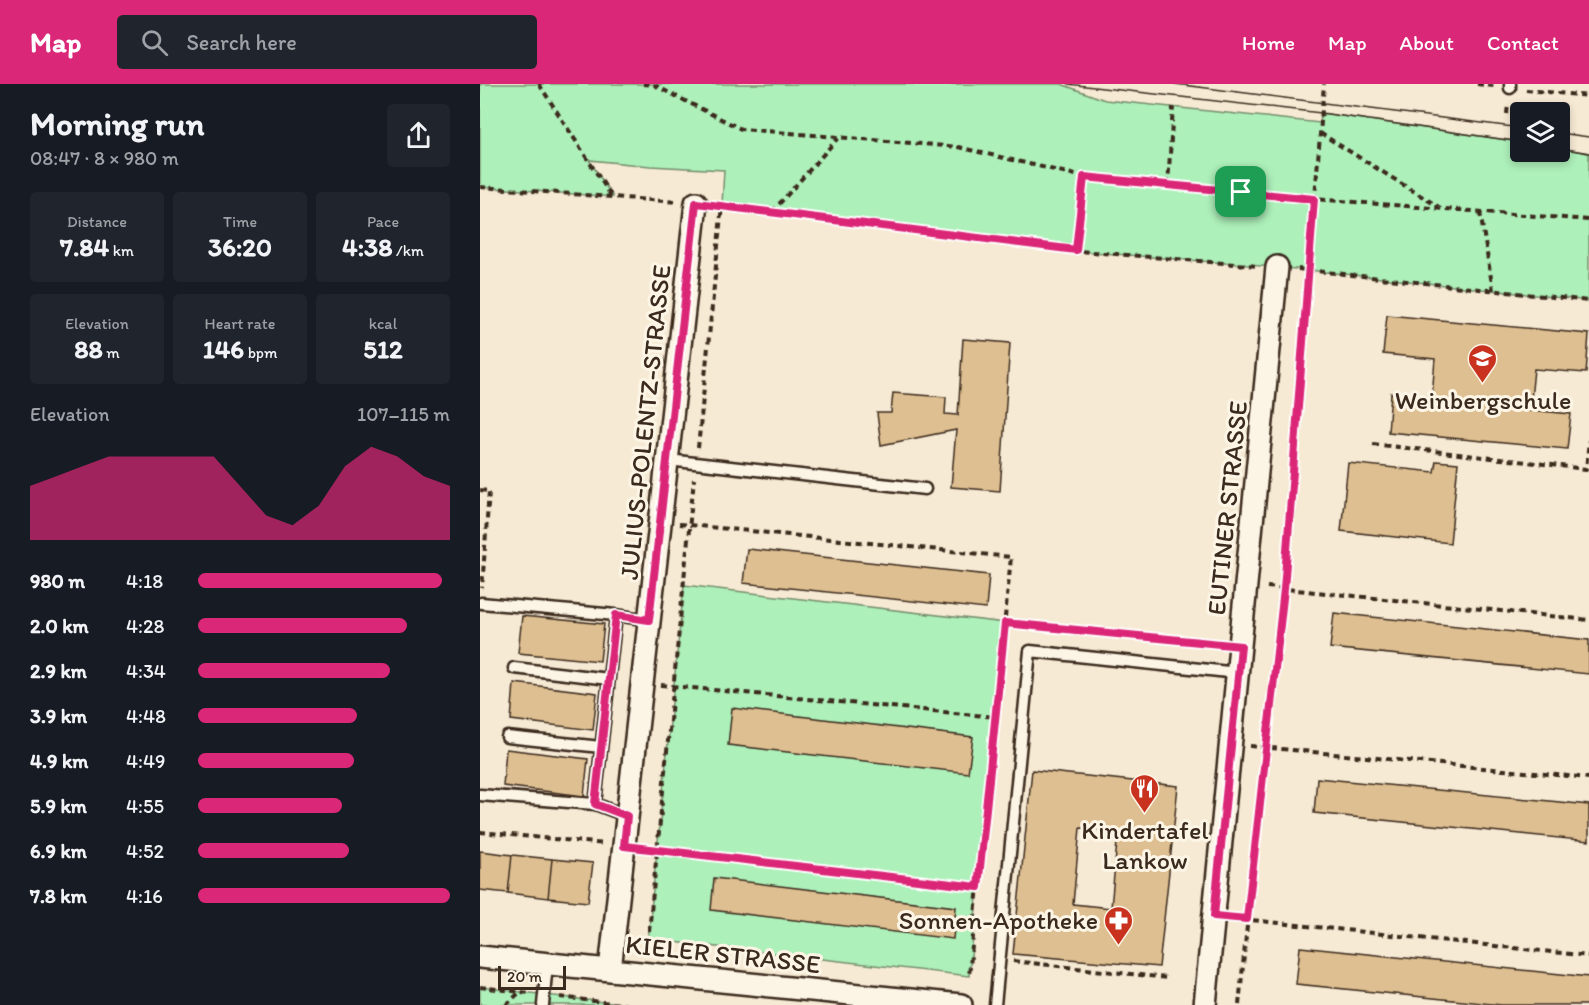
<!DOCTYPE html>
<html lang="en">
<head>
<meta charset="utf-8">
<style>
	body { margin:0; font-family:Itim,sans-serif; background:#20242c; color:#f1f3f6; height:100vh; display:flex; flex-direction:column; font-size:22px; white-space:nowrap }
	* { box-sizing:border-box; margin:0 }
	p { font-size:20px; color:#9ea1a6 }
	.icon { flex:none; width:33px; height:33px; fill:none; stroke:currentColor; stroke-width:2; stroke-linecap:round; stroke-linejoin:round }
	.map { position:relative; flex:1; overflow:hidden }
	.sheet { display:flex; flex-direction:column; background:#171b24; width:480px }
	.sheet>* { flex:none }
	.tools { position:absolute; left:1030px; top:18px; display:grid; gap:12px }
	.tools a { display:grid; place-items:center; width:60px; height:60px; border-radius:6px; background:#171b24; box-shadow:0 3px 9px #0003; font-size:30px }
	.scale { position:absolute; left:18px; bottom:15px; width:68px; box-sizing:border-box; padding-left:6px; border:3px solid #3b2a1e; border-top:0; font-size:16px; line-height:21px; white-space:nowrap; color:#3b2a1e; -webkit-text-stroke:4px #fcf5e5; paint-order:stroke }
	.pin { position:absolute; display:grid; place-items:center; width:51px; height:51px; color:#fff; margin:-26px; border-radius:12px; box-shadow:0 3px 9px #0006 }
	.round { display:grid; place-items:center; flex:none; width:63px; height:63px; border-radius:6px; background:#20242c }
	.headline { display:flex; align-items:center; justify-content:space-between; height:102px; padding:0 30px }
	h1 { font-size:33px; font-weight:700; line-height:45px }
	.stats { display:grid; grid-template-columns:repeat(3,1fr); gap:9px; height:102px; padding:6px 30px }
	.stats div { display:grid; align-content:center; border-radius:6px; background:#20242c; text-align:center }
	.stats b { font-size:26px; font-weight:700 }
	.stats small { font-size:16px; font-weight:400 }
	.stats p { font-size:16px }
	.chart { height:168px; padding:12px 30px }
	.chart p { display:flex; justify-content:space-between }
	.chart svg { width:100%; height:108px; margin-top:6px; fill:#db2777; opacity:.7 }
	ul { padding:0 30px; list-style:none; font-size:20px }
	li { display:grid; grid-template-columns:96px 72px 1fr; align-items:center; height:45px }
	li i { height:15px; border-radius:8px; background:#db2777 }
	header { display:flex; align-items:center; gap:36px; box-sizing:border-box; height:84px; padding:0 30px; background:#db2777; color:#fff }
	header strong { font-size:28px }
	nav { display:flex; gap:33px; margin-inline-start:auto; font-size:21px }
	.search { width:420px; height:54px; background:#20242c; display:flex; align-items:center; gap:15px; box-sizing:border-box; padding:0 21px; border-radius:6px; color:#9ea1a6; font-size:22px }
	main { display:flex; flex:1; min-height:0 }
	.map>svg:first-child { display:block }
	.green { fill:#adf0ba; stroke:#748d6c; stroke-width:1.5 }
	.building { fill:#debf91; stroke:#3b2a1e; stroke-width:1.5; fill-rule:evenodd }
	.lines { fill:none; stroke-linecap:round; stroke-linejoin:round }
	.lane-casing { stroke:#3b2a1e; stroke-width:15 }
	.street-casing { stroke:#3b2a1e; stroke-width:26 }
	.path { stroke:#3b2a1e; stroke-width:4; stroke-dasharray:6 4.5; stroke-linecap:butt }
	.lane { stroke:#fcf5e5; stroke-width:10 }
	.street { stroke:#fcf5e5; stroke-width:21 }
	.tram { stroke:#3b2a1e; stroke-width:1.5 }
	.route-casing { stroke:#fff; stroke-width:12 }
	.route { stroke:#db2777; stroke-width:8 }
	.labels { text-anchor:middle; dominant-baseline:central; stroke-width:6; stroke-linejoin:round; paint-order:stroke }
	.poi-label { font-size:26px; fill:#3b2a1e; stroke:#fcf5e5 }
	.street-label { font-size:26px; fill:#3b2a1e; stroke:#fcf5e5 }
</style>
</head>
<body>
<header>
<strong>Map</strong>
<div class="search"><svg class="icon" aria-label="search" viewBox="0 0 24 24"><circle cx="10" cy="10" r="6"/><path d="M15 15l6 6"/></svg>Search here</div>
<nav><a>Home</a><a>Map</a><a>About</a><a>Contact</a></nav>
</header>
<main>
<section class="sheet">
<div class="headline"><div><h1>Morning run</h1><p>08:47 · 8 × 980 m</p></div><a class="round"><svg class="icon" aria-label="share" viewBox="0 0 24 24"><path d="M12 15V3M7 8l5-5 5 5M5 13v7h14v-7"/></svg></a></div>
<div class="stats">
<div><p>Distance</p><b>7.84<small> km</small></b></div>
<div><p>Time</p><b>36:20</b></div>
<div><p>Pace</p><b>4:38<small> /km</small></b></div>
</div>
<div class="stats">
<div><p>Elevation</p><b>88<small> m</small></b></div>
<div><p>Heart rate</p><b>146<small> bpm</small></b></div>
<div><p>kcal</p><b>512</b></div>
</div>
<div class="chart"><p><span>Elevation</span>107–115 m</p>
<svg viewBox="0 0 160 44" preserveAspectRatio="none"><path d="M0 44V22L10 18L20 14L30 10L40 10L50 10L60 10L70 10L80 22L90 34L100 38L110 30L120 14L130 6L140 10L150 18L160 22V44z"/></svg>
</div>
<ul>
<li><b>980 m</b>4:18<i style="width:97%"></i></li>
<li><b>2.0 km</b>4:28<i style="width:83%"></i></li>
<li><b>2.9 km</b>4:34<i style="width:76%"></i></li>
<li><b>3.9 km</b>4:48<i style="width:63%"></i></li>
<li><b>4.9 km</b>4:49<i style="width:62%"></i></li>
<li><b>5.9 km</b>4:55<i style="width:57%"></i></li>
<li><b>6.9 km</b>4:52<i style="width:60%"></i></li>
<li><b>7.8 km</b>4:16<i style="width:100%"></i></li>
</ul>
</section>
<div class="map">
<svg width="1109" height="921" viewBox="0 0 1109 921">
	<rect width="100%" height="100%" fill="#f6ead4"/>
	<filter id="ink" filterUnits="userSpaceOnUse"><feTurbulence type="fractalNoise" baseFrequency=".0167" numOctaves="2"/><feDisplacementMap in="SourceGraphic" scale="12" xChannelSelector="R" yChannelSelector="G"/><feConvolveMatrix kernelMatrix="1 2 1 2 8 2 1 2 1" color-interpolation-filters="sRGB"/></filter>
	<g filter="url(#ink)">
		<!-- green -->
		<path class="green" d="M0,0H581L625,16L840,39L841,29L1041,58V68H1080V64L1109,69V217L828,186L563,164L242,121L244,86L170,82L109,76L133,113L0,103Z
			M204,501L525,539L489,892L168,855Z
			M0,903L148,921H0Z"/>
		<!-- building -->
		<path class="building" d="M907,231L1109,250L1106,289L1054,285L1050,326L1091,330L1087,365L908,348L911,309L952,313L955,275L903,270Z
			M483,255L530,259L520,407L471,403L476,346L401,361L397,329H411L413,309L466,313L465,330L478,331Z
			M956,377L978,379L970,459L861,447L868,379L954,388Z
			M267,465L509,491L506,525L263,499Z
			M854,529L1109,556V590L850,564Z
			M42,532L124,540L120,577L38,569Z
			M34,599L117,609L113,646L31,636Z
			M252,624L493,653L488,689L248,661Z
			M26,665L108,675L104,712L23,702Z
			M552,686L698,702L679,883L533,870ZM600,744L638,747L631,824L593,820Z
			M837,694L1109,721V757L834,729Z
			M0,767L32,771L28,809L0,806Z
			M32,771L72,775L68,814L28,809Z
			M72,775L113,779L108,818L68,814Z
			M234,794L476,823L473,855L231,826Z
			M820,863L1109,893V921H1022L816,900Z"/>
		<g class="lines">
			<defs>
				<path id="lane" d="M1030,4V0
					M188,376L445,405
					M1,519L136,531
					M34,584L129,595
					M27,653L121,663
					M0,711L115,720L147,732
					M115,720L136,531L169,536
					M63,921L67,880
					M515,921L550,567L758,589"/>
				<path id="street" d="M0,873L481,921
					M130,886L216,119
					M725,921L797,183"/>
			</defs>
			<!-- lane casing -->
			<use href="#lane" class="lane-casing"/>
			<!-- street casing -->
			<use href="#street" class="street-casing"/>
			<!-- path -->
			<path class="path" d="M59,0L132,113
				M163,0L174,1L261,45L478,63L604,93L834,115L1109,136
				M997,0L1014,2
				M1046,6L1109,12
				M1027,30L1028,20
				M840,49L959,123
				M688,101L693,23
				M0,103L197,118
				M237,121L563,164L778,182
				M292,128L358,54
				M1000,128L1013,206
				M596,166L604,93
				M818,185L1109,217
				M893,360L1106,385L1109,356
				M218,364L242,121
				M0,406L9,407L2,504
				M199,440L531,473L489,892
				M787,503L1109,536
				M525,539L739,560
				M181,601L516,633
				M770,662L1109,694
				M0,748L125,760
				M165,764L498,803
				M752,834L1109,872
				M167,868L214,395
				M533,877L687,894
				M0,903L49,909
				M80,913L148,921
				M26,921L40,908
				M759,921L785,663L804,505L844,0"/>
			<!-- lane -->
			<use href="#lane" class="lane"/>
			<!-- street -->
			<use href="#street" class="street"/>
			<!-- tram -->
			<path class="tram" d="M588,0L841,29L1041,58
				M695,0L1041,44
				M1080,49L1109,53
				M1080,64L1109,69"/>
		</g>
	</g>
	<g class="lines" filter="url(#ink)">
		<defs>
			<path id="route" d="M604,93L834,115L804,505L767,835L734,832L761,562L525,539L498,803L144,762L147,732L115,720L136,531L169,536L216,119L596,166Z"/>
		</defs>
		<!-- route casing -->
		<use href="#route" class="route-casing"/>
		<!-- route -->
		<use href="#route" class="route"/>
	</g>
	<!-- icons -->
	<defs>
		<symbol id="school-pin" viewBox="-11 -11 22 30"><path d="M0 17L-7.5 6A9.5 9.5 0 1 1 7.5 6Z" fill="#c8321e" stroke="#fcf5e5"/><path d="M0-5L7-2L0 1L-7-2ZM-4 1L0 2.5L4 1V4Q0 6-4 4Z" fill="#fff"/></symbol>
		<symbol id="restaurant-pin" viewBox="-11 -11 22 30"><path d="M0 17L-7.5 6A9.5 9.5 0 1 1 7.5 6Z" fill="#c8321e" stroke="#fcf5e5"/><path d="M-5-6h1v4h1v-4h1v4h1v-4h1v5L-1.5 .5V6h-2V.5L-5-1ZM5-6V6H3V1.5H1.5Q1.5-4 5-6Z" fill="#fff"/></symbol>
		<symbol id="pharmacy-pin" viewBox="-11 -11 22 30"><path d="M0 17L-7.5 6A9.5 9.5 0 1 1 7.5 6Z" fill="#c8321e" stroke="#fcf5e5"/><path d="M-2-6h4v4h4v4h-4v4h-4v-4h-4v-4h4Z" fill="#fff"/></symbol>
	</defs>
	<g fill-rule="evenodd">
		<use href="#school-pin" x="986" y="258" width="33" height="45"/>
		<use href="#restaurant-pin" x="648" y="688" width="33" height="45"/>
		<use href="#pharmacy-pin" x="622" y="820" width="33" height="45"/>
	</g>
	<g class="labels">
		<!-- poi labels -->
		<g class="poi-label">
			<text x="1003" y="316">Weinbergschule</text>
			<text x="665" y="746">Kindertafel<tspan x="665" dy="30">Lankow</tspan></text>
			<text x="618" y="836" text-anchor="end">Sonnen-Apotheke</text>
		</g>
		<!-- street labels -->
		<g class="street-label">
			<text transform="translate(165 338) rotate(-84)">JULIUS-POLENTZ-STRASSE</text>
			<text transform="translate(747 424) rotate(-84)">EUTINER STRASSE</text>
			<text transform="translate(243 870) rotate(6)">KIELER STRASSE</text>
		</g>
	</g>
</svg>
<div class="tools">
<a><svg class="icon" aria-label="layers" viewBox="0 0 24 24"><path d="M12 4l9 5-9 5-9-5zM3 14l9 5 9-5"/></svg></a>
</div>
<div class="scale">20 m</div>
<div class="pin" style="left:761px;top:108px;background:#1e9e55"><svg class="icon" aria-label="arrive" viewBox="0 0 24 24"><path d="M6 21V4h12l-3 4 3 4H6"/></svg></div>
</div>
</main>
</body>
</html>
